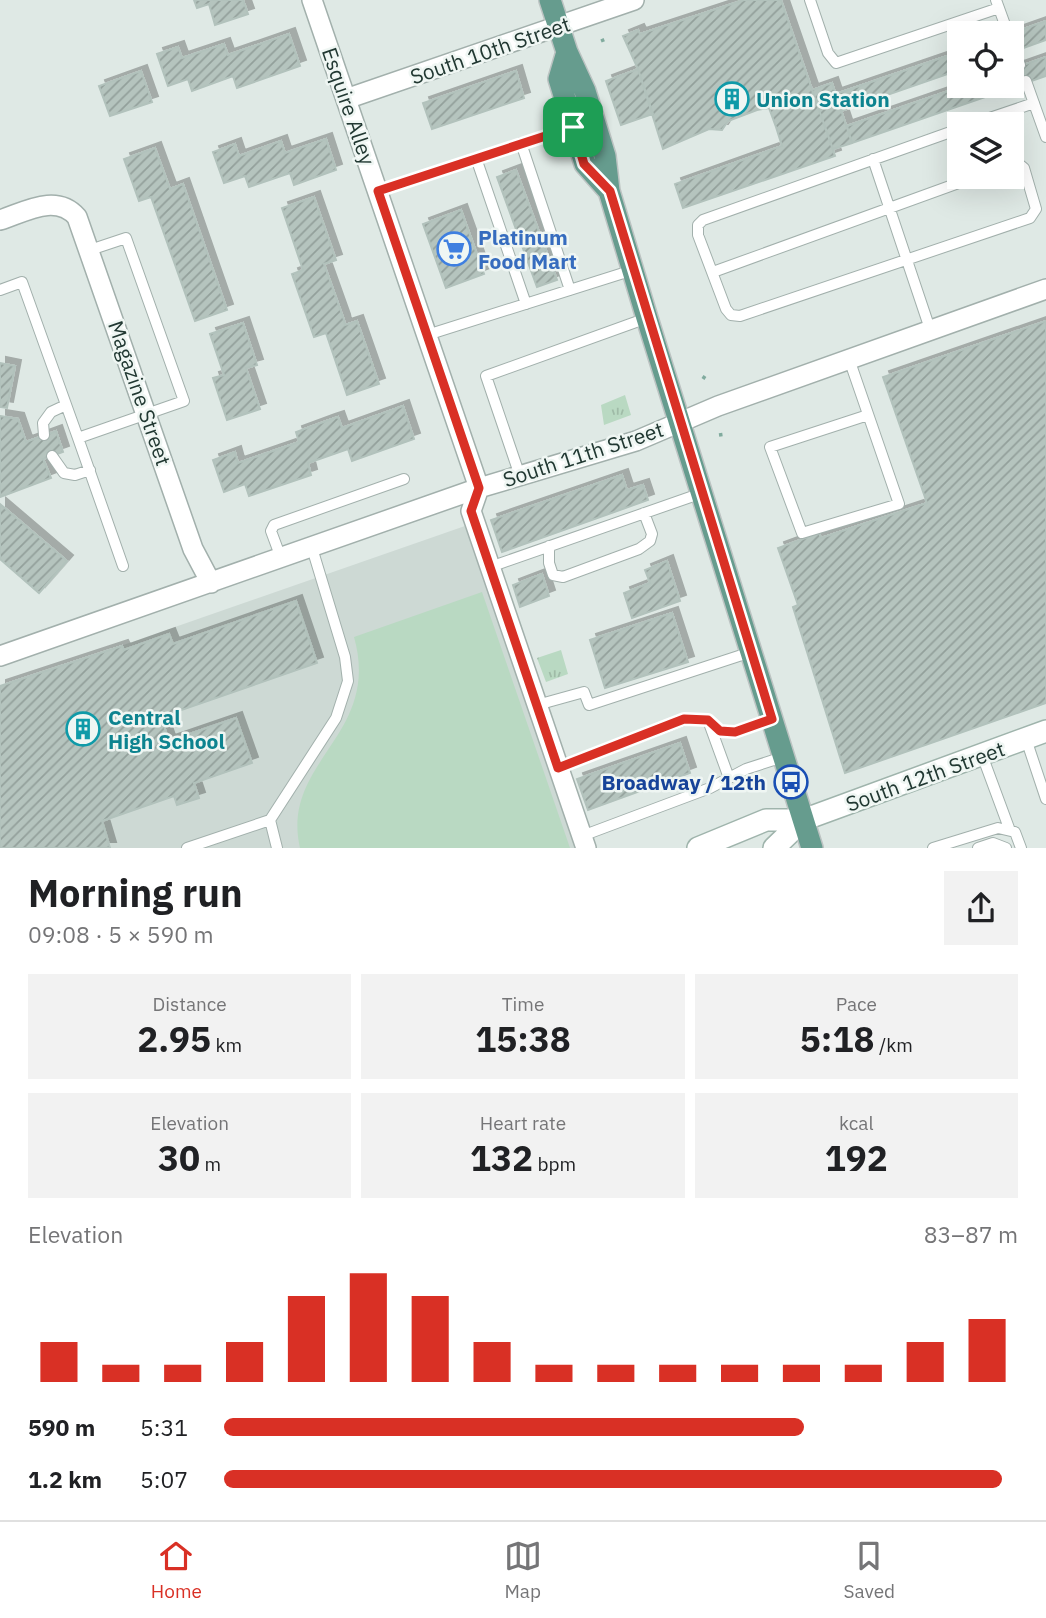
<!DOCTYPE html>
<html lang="en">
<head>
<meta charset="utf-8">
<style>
	body { margin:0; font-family:"IBM Plex Sans",sans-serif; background:#f2f2f2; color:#202124; height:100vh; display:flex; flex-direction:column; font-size:26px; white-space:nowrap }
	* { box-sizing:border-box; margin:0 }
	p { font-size:23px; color:#757577 }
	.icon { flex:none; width:38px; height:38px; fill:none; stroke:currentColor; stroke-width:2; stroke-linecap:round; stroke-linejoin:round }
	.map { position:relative; height:848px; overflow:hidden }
	.drawer { display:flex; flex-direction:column; background:#fff; flex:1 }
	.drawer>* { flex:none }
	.fabs { position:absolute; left:947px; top:21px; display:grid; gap:14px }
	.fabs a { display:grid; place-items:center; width:77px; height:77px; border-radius:0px; background:#fff; box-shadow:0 7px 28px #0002; font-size:35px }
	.pin { position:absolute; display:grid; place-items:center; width:60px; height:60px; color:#fff; margin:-30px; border-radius:14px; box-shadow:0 4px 10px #0006 }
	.round { display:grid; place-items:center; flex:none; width:74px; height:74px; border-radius:0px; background:#f2f2f2 }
	.overview { display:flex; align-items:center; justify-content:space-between; height:119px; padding:0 28px }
	h1 { font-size:38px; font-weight:700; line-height:52px }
	.figures { display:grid; grid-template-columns:repeat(3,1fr); gap:10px; height:119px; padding:7px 28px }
	.figures div { display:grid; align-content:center; border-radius:0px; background:#f2f2f2; text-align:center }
	.figures b { font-size:35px; font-weight:700 }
	.figures small { font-size:19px; font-weight:400 }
	.figures p { font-size:19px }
	.chart { height:196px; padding:14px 28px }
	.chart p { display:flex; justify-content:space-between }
	.chart svg { width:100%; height:126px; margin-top:7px; stroke:#d93025; stroke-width:6 }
	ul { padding:0 28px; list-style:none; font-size:23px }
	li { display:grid; grid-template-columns:112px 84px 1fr; align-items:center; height:52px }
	li i { height:18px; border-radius:9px; background:#d93025 }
	.tabs { display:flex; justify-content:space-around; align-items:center; height:98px; border-top:2px solid #e0e0e0; background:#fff; font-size:19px; color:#757577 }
	.tabs a { display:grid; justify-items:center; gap:4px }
	.tabs .current { color:#d93025 }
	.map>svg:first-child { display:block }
	.built { fill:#cdd9d4 }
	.grass { fill:url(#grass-tufts) }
	.pitch { fill:#b9d9c2 }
	.building { fill:url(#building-hatch); stroke:#b2c2bc; stroke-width:2; filter:url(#shadow) }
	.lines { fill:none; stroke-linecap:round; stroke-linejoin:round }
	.lane-casing { stroke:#a2b0ac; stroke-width:12 }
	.street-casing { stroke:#a2b0ac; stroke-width:22 }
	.secondary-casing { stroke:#9fb4ac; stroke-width:24 }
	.primary-casing { stroke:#bcc3c2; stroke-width:24 }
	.path { stroke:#81ab9e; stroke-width:3.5; stroke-dasharray:3.5 5; stroke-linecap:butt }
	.lane { stroke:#fff; stroke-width:10 }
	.street { stroke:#fff; stroke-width:19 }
	.secondary { stroke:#fff; stroke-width:21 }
	.primary { stroke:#669c8e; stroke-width:21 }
	.route-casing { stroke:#fff; stroke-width:14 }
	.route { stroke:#d93025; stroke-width:9 }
	.labels { text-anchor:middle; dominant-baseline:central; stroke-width:5; stroke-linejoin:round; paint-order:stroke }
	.street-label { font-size:21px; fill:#213832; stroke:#eff6f3 }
	.culture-label { font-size:21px; font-weight:bold; fill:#0d838f; stroke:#eff6f3; text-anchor:start }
	.shop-label { font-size:21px; font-weight:bold; fill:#366cbe; stroke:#eff6f3; text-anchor:start }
	.transit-label { font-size:21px; font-weight:bold; fill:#164399; stroke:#eff6f3; text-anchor:end }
</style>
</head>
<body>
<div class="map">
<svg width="1046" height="848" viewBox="0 0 1046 848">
	<defs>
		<pattern id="grass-tufts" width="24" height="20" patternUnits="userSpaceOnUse" patternTransform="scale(1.75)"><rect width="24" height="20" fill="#b9d9c2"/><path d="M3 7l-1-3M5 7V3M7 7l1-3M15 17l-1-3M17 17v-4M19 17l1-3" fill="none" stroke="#9fbba7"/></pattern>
		<pattern id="building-hatch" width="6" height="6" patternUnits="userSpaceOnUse" patternTransform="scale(1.75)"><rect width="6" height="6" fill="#b5c4be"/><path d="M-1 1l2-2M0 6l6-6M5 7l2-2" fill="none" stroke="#93a09b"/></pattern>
		<filter id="shadow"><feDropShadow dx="6" dy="-6" stdDeviation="0" flood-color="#0004"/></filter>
	</defs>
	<rect width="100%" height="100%" fill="#dfe9e5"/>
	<!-- built -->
	<path class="built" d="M465,526L576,848H0V688Z"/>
	<!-- grass -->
	<path class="grass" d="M625,395L631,415L604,425L601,405Z
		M561,650L568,674L546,682L537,658Z"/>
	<!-- pitch -->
	<path class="pitch" d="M482,592L570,848H300C280,761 382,736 354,637Z"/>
	<!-- building -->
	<path class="building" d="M194,0H243L248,14L215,25L209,4L197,8Z
		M744,0H781L835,156L683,208L675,184L782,146L776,127L769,108L757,110L728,121L722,130L709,129L663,149L638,69L623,36L638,30L640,34Z
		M1046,21V40L1012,52V33Z
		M289,34L300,66L237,88L233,76L192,91L188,79L168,86L157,54L178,47L182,58L224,44L228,55Z
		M959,52V70L841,111L836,94Z
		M1046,57V76L852,143L847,126L963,86H1012V69Z
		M638,69L653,114L621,125L606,81Z
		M141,71L152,102L110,116L99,86Z
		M516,71L524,98L432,129L423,103Z
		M832,83L852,143L833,149L812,90Z
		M326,139L336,170L294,185L290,173L249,187L245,176L224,183L213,152L235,144L239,156L281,141L285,153Z
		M155,148L170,189L183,184L227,310L195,321L151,197L139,201L124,159Z
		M516,170L557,280L537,287L497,177Z
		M314,197L336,260L324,264L344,320L345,325L357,321L379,384L347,395L326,333L314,337L292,274L303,270L282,208Z
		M461,210L484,274L446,288L423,224Z
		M1046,321V703L845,773L793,607L798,605L778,548L819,533L821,538L927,503L883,377Z
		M243,323L257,365L246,368L260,409L227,420L213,378L224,375L210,334Z
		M0,363L15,366L7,408L0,407Z
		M403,406L414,439L352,461L348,449L308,463L311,475L249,496L245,484L224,492L213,460L235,452L238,463L299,442L296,432L329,420L338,417L342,428Z
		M0,416L18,419L26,442L56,431L63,452L43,459L51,478L0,497Z
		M622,475L627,490L643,485L648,500L502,552L491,520Z
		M0,504L67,561L39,593L0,559Z
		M667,561L680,601L632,618L624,593L650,583L645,570Z
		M542,574L549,596L520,607L513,585Z
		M296,601L317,663L161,717L169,741L236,718L252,763L194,783L199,798L177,805L174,796L102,821L110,848H0V686L122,646L124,650L169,634L173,644Z
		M672,613L688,662L605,688L590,640Z
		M680,743L690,773L588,810L577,779Z"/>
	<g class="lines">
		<defs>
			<path id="lane" d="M810,0L828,53L836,63L999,8
				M996,0L1008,33
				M1014,51L1020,65
				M1026,81L1046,137
				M972,124L1034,103
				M959,129L703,220L698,225V235L726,309L731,315L740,316L1030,218L1036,209L1024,168L1018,163H1012
				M521,143L570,290
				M476,158L526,304
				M873,159L930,329
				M378,191L573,127
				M713,272L975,177
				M0,290L22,282L78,438L184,401L126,238L90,250
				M427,335L633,270
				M849,359L899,504L802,533L770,447L868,415
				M44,435L43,423L51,412L66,405
				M78,438L123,566
				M52,456L64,473L75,475L90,470
				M520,476L486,376L647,318
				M549,546V563L553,575L563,577L639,549L650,541L652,534L644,513
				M281,558L271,531L274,525L404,479
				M490,567L702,493
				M537,705L584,692L589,705L751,652
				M709,723L729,778
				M1026,739L1046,799
				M982,755L1009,828
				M558,768L684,720H708L720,731L735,732L772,719
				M270,820L277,848
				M582,836L710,788L746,769L783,757
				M187,848L270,820L336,718L348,681L345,657L312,548
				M933,848L998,828L1015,832L1021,848
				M978,848L993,843L1006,848"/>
			<path id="street" d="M312,0L479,488L471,511L586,848
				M346,99L634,0
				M0,220C25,212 56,193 77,217L193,549L211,583
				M0,656L479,488L636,441L718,406L1046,289"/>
			<path id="secondary" d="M698,848L766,820H803L1046,731
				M774,848L803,820"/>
			<path id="primary" d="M550,0L567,52L585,91L605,156L609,191L647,318L812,848
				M567,52L559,79L585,164L609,191"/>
		</defs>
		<!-- lane casing -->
		<use href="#lane" class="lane-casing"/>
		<!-- street casing -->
		<use href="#street" class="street-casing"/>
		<!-- secondary casing -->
		<use href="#secondary" class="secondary-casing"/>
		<!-- primary casing -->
		<use href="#primary" class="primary-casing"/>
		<!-- path -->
		<path class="path" d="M601,41L606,39
			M703,379L707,373
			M719,435L726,434"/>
		<!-- lane -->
		<use href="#lane" class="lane"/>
		<!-- street -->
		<use href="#street" class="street"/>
		<!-- secondary -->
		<use href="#secondary" class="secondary"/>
		<!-- primary -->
		<use href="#primary" class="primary"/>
	</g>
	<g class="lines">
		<defs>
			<path id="route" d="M573,127L584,164L610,191L772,719L735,732L720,731L708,720L684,719L558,768L471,511L479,488L378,191Z"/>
		</defs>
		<!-- route casing -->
		<use href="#route" class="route-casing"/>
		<!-- route -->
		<use href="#route" class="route"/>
	</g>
	<!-- icons -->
	<defs>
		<symbol id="building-ring" viewBox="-11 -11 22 22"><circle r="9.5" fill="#eff6f3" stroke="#0f9aa8" stroke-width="1.5"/><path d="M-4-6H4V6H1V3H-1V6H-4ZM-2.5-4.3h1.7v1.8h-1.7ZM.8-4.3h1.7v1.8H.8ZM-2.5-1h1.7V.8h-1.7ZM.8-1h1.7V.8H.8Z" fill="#0f9aa8"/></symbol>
		<symbol id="supermarket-ring" viewBox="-11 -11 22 22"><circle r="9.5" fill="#eff6f3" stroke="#3f7fe0" stroke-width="1.5"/><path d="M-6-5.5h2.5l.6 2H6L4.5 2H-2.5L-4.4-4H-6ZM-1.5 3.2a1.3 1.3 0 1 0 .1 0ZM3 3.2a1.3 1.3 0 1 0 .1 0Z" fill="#3f7fe0"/></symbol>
		<symbol id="bus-ring" viewBox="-11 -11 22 22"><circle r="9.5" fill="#eff6f3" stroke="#1a4fb4" stroke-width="1.5"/><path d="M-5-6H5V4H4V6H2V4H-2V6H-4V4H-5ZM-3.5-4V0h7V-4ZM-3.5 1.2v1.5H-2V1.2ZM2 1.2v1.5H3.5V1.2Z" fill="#1a4fb4"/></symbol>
	</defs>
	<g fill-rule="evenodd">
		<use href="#building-ring" x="713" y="80" width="38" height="38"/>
		<use href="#supermarket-ring" x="435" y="230" width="38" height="38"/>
		<use href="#building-ring" x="64" y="710" width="38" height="38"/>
		<use href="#bus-ring" x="772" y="763" width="38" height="38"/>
	</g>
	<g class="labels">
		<!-- street labels -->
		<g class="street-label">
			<text transform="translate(490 50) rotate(-19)">South 10th Street</text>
			<text transform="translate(349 106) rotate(71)">Esquire Alley</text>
			<text transform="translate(140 393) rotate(71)">Magazine Street</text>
			<text transform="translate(583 454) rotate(-18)">South 11th Street</text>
			<text transform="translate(925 776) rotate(-20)">South 12th Street</text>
		</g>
		<!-- culture labels -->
		<g class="culture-label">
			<text x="756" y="99">Union Station</text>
			<text x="108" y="717">Central<tspan x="108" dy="24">High School</tspan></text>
		</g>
		<!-- shop labels -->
		<g class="shop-label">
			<text x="478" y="237">Platinum<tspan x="478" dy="24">Food Mart</tspan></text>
		</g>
		<!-- transit labels -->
		<g class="transit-label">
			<text x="766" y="782">Broadway / 12th</text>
		</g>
	</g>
</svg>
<div class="fabs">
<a><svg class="icon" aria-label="locate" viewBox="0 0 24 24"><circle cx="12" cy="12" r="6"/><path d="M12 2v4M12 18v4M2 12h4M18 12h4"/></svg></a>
<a><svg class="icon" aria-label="layers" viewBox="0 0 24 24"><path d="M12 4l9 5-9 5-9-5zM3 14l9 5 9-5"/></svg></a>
</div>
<div class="pin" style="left:573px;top:127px;background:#1e9e55"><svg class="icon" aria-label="arrive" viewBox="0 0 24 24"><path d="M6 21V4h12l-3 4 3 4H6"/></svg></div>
</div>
<section class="drawer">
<div class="overview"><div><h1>Morning run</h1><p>09:08 · 5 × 590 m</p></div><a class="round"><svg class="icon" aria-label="share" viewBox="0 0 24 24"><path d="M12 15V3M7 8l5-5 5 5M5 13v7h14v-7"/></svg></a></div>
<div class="figures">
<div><p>Distance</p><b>2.95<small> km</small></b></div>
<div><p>Time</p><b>15:38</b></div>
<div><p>Pace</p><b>5:18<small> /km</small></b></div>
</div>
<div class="figures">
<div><p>Elevation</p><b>30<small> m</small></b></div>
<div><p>Heart rate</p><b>132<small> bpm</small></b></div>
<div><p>kcal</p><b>192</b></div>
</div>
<div class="chart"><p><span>Elevation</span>83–87 m</p>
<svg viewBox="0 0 160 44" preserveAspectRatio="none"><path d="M5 44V30M15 44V38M25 44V38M35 44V30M45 44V14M55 44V6M65 44V14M75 44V30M85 44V38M95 44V38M105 44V38M115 44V38M125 44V38M135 44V38M145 44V30M155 44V22"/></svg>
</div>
<ul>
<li><b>590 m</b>5:31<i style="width:73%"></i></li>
<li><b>1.2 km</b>5:07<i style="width:98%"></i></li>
</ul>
</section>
<nav class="tabs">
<a class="current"><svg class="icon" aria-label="home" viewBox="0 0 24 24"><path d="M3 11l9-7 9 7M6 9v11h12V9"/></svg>Home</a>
<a><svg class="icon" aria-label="map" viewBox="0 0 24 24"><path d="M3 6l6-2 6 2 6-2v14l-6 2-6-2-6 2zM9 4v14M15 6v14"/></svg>Map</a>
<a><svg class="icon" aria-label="saved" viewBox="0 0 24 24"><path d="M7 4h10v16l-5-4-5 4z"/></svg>Saved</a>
</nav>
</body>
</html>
